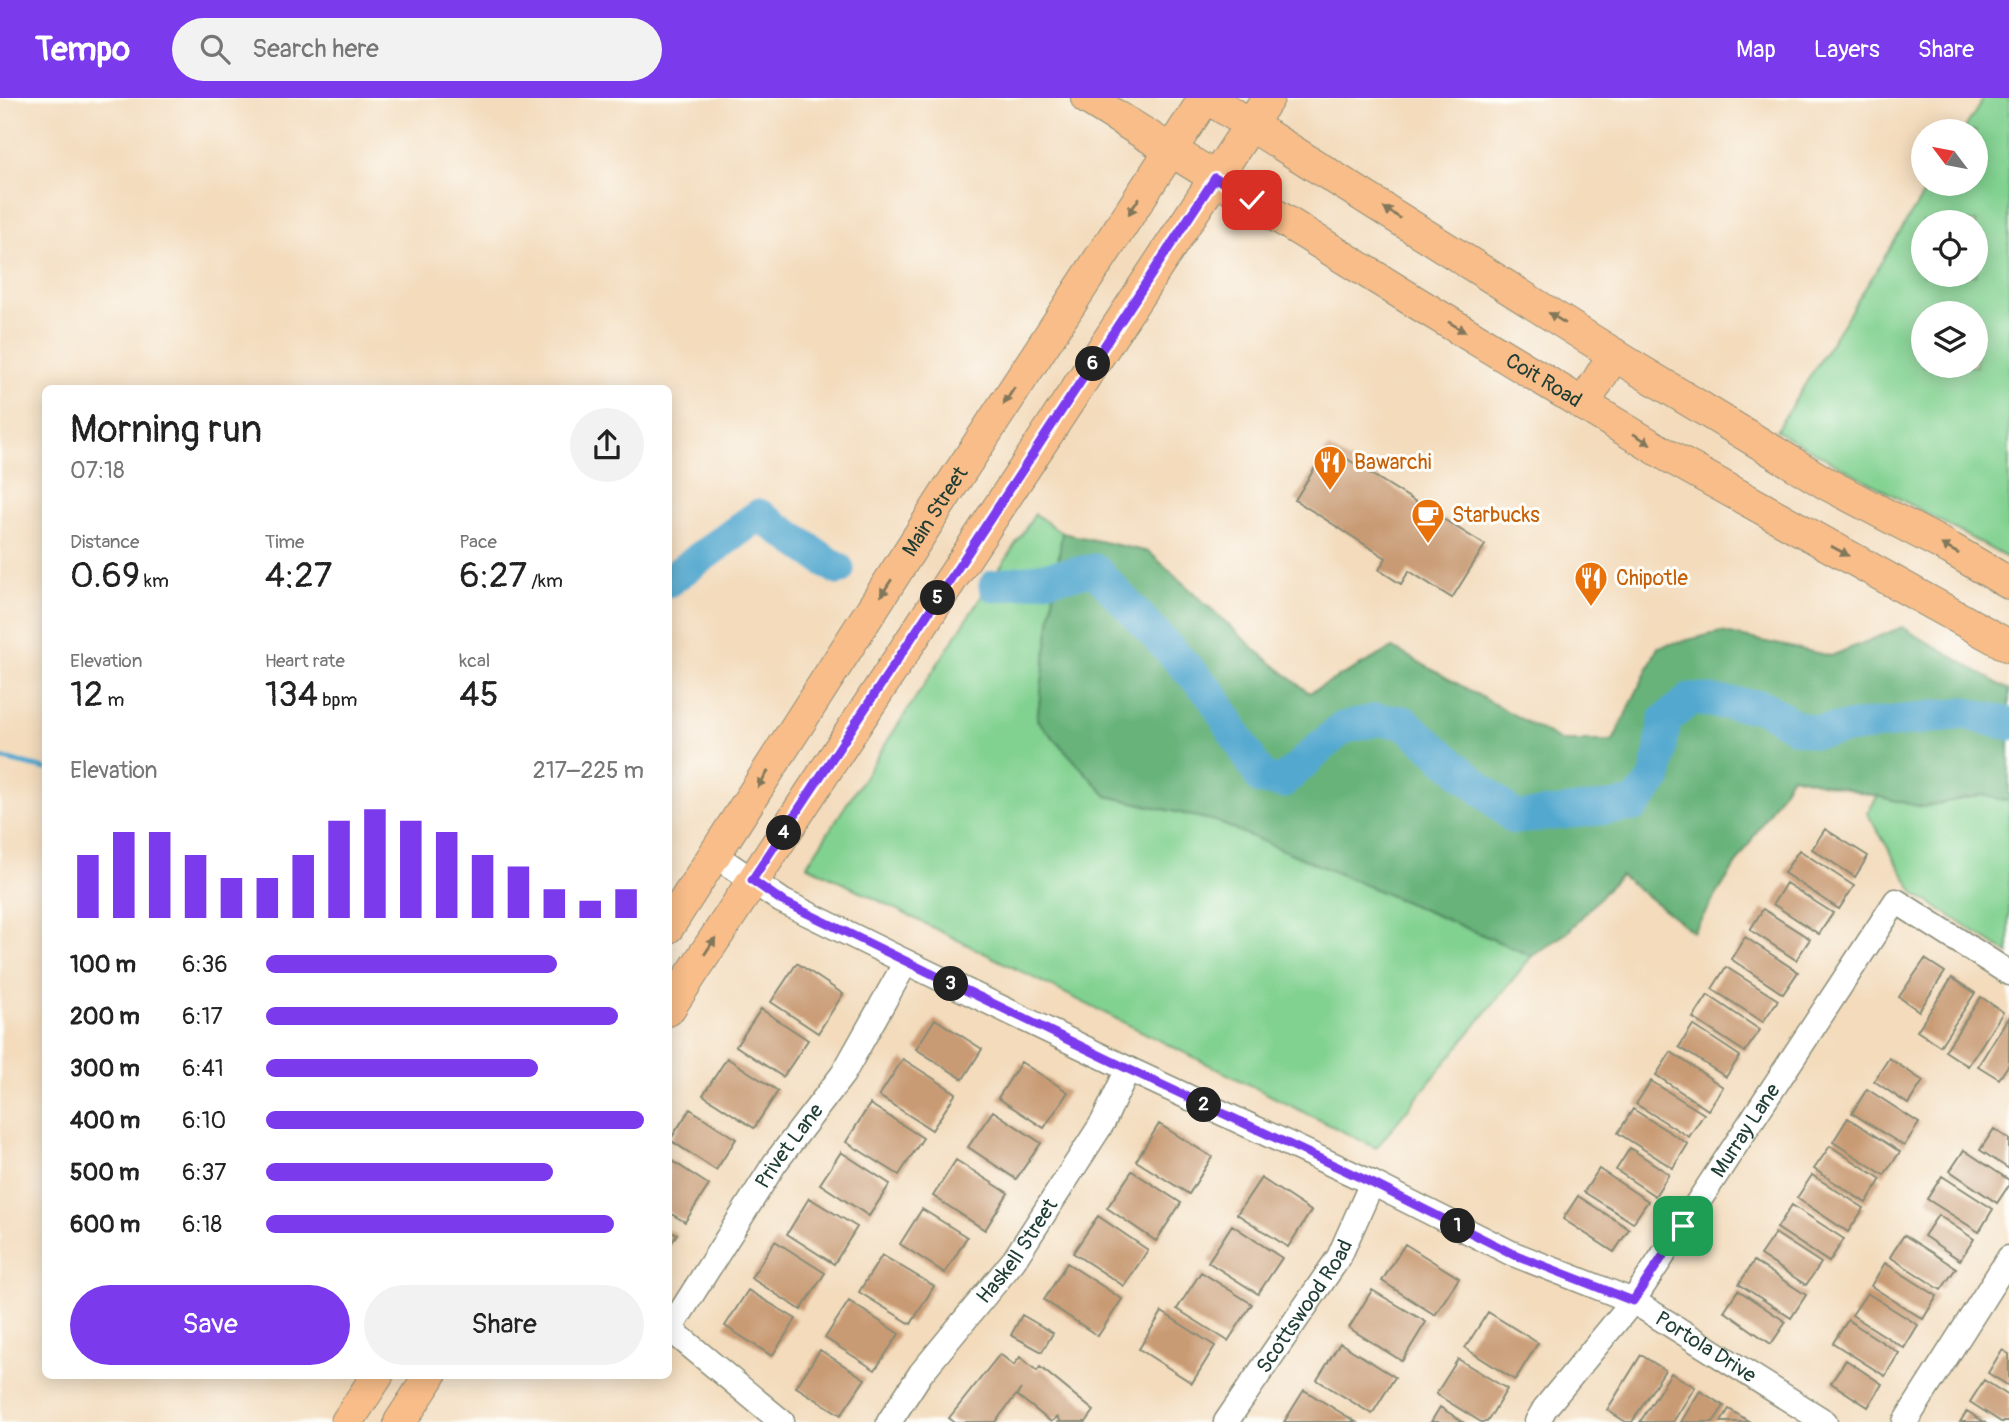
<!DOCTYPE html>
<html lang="en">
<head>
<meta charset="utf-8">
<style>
	body { margin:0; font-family:Pangolin,sans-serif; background:#f2f2f2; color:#222; height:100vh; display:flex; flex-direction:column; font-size:26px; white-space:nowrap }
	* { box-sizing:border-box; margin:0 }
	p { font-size:23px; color:#767676 }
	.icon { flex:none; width:38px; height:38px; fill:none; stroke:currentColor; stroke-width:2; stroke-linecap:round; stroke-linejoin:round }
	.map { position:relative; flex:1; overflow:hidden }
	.drawer { position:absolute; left:42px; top:287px; width:630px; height:994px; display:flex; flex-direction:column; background:#fff; border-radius:10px; box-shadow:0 4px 18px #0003 }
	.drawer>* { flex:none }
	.needle { width:46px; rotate:302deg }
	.controls { position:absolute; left:1911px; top:21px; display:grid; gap:14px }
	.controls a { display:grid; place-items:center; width:77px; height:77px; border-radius:50%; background:#fff; box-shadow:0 4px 18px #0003; font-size:35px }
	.pin { position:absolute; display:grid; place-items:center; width:60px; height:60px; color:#fff; margin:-30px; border-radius:14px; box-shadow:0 4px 10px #0006 }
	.km { position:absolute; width:35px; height:35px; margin:-18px; border-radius:50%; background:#222; color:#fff; font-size:19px; line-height:35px; text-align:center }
	.round { display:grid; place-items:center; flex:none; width:74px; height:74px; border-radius:37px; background:#f2f2f2 }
	.overview { display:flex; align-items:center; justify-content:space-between; height:119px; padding:0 28px }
	h1 { font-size:38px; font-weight:600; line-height:52px }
	.figures { display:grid; grid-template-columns:repeat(3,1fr); gap:10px; height:119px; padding:7px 28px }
	.figures div { display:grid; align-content:center }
	.figures b { font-size:35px; font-weight:600 }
	.figures small { font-size:19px; font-weight:400 }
	.figures p { font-size:19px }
	.chart { height:196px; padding:14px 28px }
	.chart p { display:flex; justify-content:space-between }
	.chart svg { width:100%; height:126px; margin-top:7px; stroke:#7c3aed; stroke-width:6 }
	.button { display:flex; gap:14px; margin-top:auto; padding:14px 28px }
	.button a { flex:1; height:80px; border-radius:42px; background:#7c3aed; color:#fff; font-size:28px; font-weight:600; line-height:80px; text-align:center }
	.button a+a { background:#f2f2f2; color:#222 }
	ul { padding:0 28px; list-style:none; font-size:23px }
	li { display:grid; grid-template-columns:112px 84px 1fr; align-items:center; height:52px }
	li i { height:18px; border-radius:9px; background:#7c3aed }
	header { display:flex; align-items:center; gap:42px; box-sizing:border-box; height:98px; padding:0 35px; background:#7c3aed; color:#fff }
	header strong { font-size:33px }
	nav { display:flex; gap:38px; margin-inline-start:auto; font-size:24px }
	.search { width:490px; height:63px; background:#f2f2f2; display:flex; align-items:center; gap:18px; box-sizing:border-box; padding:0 24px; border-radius:38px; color:#767676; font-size:26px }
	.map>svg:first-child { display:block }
	.green { fill:#81d190; stroke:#508762; stroke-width:2; fill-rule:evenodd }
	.forest { fill:#68b37a; stroke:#447857; stroke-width:2 }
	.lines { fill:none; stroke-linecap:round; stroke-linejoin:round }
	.stream { stroke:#52a8cf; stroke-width:5 }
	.river { stroke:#52a8cf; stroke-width:33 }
	.building { fill:#c99b74 }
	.minor-casing { stroke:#898c78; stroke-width:27 }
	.major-casing { stroke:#898c78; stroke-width:34 }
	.minor { stroke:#fff; stroke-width:24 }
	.major { stroke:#f8bd89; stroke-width:32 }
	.oneway { fill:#81775a }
	.route-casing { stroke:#fff; stroke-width:14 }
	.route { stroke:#7c3aed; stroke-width:9 }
	.labels { text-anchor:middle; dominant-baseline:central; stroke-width:6; stroke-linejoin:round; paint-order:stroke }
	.street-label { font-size:21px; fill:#1f3d34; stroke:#fdfcf7 }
	.food-label { font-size:21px; fill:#c56008; stroke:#fdfcf7; text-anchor:start }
</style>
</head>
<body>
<header>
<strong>Tempo</strong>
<div class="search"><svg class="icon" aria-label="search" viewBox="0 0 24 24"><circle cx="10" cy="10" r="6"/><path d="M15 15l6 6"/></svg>Search here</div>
<nav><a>Map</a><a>Layers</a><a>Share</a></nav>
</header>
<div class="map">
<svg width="2009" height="1324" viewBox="0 0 2009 1324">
	<rect width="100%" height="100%" fill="#fdfcf7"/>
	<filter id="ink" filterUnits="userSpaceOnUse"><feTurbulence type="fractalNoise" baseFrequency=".0143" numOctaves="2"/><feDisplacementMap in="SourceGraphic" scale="14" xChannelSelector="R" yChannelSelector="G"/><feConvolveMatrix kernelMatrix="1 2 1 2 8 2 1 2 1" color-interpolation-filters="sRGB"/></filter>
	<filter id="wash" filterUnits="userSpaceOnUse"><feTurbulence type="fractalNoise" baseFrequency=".00686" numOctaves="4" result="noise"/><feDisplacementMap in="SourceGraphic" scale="28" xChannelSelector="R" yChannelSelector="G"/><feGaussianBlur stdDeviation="1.57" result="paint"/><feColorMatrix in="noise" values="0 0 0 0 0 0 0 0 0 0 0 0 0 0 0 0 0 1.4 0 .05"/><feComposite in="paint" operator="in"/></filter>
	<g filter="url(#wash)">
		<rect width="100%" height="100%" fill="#f3dbbc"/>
		<!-- green -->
		<path class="green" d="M1984,0H2009V461L1776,333L1930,86H1976V33H1963ZM1976,124V177H1923V124ZM1923,215H1976V268H1923Z
			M1035,416L1062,435L1037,622L1107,698L1215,723L1532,858L1376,1050L807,767Z
			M1981,697L2009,703V856L1915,795L1867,715L1878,698L1922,709Z"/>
		<!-- forest -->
		<path class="forest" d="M1062,435L1149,454L1257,553L1309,595L1393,550L1561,643H1613L1658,549L1721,534L1831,558L1902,529L2009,592V703L1981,697L1922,709L1792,678L1693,834L1620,777L1568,834L1532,858L1215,723L1107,698L1037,622Z"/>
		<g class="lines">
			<!-- stream -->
			<path class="stream" d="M0,660L46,671"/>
			<!-- river -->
			<path class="river" d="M668,483L759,417L838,471
				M995,488L1095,472L1212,597L1262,681L1282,684L1342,630L1377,622L1404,624L1515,720L1634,707L1656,680L1665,622L1691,601L1764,609L1796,629L1816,634L1964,615L2009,626"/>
		</g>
		<g id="blocks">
			<!-- building -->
			<path class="building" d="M1328,349L1485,447L1452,500L1409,473L1401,486L1379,472L1386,460L1295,402Z
				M1825,731L1868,758L1855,779L1812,751Z
				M1799,752L1854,788L1839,811L1784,775Z
				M1786,785L1833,815L1819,836L1773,806Z
				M1763,811L1810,841L1796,862L1750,832Z
				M1745,839L1798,874L1783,896L1731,861Z
				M1925,861L1945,874L1919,913L1899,899Z
				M797,865L843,896L818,935L771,904Z
				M1726,869L1778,902L1763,924L1712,891Z
				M1952,880L1975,895L1940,948L1917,933Z
				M1708,897L1760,932L1745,954L1693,920Z
				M1981,899L2003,914L1968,968L1945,953Z
				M761,911L808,942L783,979L736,948Z
				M2009,918V966L1999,981L1978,968Z
				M935,921L982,951L963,981L916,951Z
				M1693,927L1740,958L1726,979L1679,949Z
				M1671,954L1723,989L1708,1012L1656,977Z
				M727,960L778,993L754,1030L703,997Z
				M1889,960L1923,983L1908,1006L1874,983Z
				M903,961L956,995L932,1032L879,998Z
				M1021,964L1068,994L1044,1030L998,1000Z
				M1651,983L1704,1016L1689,1039L1636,1006Z
				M1867,991L1919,1025L1904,1048L1852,1015Z
				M870,1006L923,1040L899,1077L846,1044Z
				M690,1011L736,1041L716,1072L670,1042Z
				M1633,1011L1688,1046L1673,1070L1618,1035Z
				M993,1013L1041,1045L1016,1081L968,1049Z
				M1848,1020L1900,1054L1884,1077L1833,1044Z
				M1159,1026L1212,1059L1189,1096L1136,1063Z
				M1994,1031L2009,1041V1071L1980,1052Z
				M1830,1048L1881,1081L1866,1105L1814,1071Z
				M1630,1050L1669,1076L1655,1098L1616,1072Z
				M1964,1052L2009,1082V1087L1997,1105L1950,1073Z
				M841,1054L890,1086L869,1118L820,1086Z
				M668,1060L709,1087L685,1124L668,1114Z
				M956,1062L1008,1095L985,1132L933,1098Z
				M1599,1071L1648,1103L1633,1125L1584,1094Z
				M1132,1073L1181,1105L1156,1143L1107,1110Z
				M1812,1077L1864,1110L1848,1134L1797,1100Z
				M1942,1078L1993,1111L1979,1134L1927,1101Z
				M1261,1080L1311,1113L1288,1149L1237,1116Z
				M1578,1098L1629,1131L1614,1154L1563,1121Z
				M809,1100L857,1129L834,1166L787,1136Z
				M1792,1107L1844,1141L1829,1164L1777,1130Z
				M922,1111L967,1139L945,1175L900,1146Z
				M1938,1117L1974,1141L1960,1162L1924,1138Z
				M1098,1118L1148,1152L1124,1188L1073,1155Z
				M1232,1127L1282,1160L1258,1196L1208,1164Z
				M668,1131L677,1136L668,1150Z
				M1775,1135L1821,1165L1806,1187L1760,1157Z
				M1904,1137L1956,1170L1941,1192L1890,1159Z
				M775,1143L825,1175L801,1212L751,1180Z
				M1405,1146L1459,1180L1435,1217L1382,1183Z
				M882,1157L934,1188L911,1226L859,1194Z
				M1754,1163L1806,1197L1791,1220L1739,1186Z
				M1067,1165L1122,1201L1098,1238L1044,1202Z
				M1885,1165L1937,1198L1923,1221L1871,1188Z
				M1201,1174L1252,1206L1228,1243L1177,1211Z
				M748,1192L796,1221L772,1258L725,1228Z
				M1372,1192L1426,1224L1402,1263L1349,1230Z
				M1738,1192L1786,1224L1771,1246L1724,1213Z
				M1867,1195L1918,1227L1904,1250L1852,1217Z
				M849,1203L899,1236L875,1272L825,1240Z
				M1162,1214L1215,1248L1192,1285L1139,1251Z
				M1488,1214L1538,1245L1515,1282L1465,1250Z
				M1022,1217L1053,1235L1042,1254L1011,1237Z
				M1848,1222L1899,1255L1885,1278L1833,1245Z
				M1340,1245L1395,1279L1372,1316L1317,1282Z
				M820,1252L865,1281L841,1317L796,1289Z
				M2002,1252L2009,1256V1288L1988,1275Z
				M1000,1256L1014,1267L1020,1259L1037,1273L1040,1269L1094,1313L1086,1324H1058L1060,1322L1057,1319L1051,1324L1017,1297L1021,1291L995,1324H954L949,1320Z
				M1641,1257L1665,1272L1632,1324H1626L1607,1312Z
				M1458,1261L1507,1291L1487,1324H1481L1436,1296Z
				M1846,1262L1882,1286L1868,1309L1831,1285Z
				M1671,1275L1695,1289L1673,1324H1640Z
				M1984,1282L2009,1298V1324H2001L1970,1304Z
				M1304,1292L1356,1324H1284Z
				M1700,1293L1724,1308L1713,1324H1681Z
				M1440,1309L1463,1324H1431Z
				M1729,1311L1750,1324H1721Z
				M1967,1313L1984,1324H1960Z"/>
		</g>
	</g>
	<g filter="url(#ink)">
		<use href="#blocks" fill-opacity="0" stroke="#898c78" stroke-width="2"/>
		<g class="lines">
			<defs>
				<g id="minor">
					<path id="s1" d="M715,757L782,803L906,864L1128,971L1372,1085L1511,1155L1633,1203L1825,1324"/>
					<path id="s2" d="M782,1324L670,1231L775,1065L843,976L906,864"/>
					<path id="s3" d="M889,1324L921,1275L1014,1162L1103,1024L1128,971"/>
					<path id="s4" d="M1226,1324L1339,1159L1372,1085"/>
					<path id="s5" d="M1537,1324L1545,1310L1633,1203L1896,803L2009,875"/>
					<path d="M1905,1324L2009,1160"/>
				</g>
				<g id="major">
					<path id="s6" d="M1087,0L1417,205L1670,359L2009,548"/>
					<path d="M1208,0L1634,269L1827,386L1951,451L2009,485"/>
					<path d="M1584,306L1614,256"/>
					<path id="s7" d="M668,829L951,388L1205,0"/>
					<path d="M668,912L1268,0"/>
					<path d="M347,1324L377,1278"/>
					<path d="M400,1324L430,1278"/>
				</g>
			</defs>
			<!-- minor casing -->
			<use href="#minor" class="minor-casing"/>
			<!-- major casing -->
			<use href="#major" class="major-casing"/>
			<!-- minor -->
			<use href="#minor" class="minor"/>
			<!-- major -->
			<use href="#major" class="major"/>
		</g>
		<!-- one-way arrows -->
		<defs><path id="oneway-solid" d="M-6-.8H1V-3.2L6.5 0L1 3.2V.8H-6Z" transform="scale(1.75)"/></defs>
		<g class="oneway">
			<use href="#oneway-solid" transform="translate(1134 108) rotate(123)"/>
			<use href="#oneway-solid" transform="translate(1392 115) rotate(-148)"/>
			<use href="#oneway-solid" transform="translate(1557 220) rotate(-148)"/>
			<use href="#oneway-solid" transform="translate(1457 229) rotate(31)"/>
			<use href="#oneway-solid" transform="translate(1009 298) rotate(123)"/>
			<use href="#oneway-solid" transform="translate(1642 341) rotate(31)"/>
			<use href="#oneway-solid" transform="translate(1950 451) rotate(-151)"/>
			<use href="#oneway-solid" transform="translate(1840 453) rotate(29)"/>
			<use href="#oneway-solid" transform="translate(886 490) rotate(123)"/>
			<use href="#oneway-solid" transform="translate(763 681) rotate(123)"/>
			<use href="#oneway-solid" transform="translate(710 848) rotate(-57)"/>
		</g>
	</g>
	<g class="lines" filter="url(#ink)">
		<defs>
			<path id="route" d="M1252,102L1215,80L752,782L782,803L1128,971L1372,1085L1511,1155L1633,1203L1683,1128"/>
		</defs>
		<!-- route casing -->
		<use href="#route" class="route-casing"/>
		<!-- route -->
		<use href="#route" class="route"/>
	</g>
	<!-- icons -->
	<defs>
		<symbol id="restaurant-pin" viewBox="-11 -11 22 30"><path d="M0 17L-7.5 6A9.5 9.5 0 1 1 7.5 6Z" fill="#e8710a" stroke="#fdfcf7"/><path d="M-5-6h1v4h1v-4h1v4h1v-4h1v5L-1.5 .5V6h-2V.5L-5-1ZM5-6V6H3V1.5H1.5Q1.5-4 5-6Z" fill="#fff"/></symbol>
		<symbol id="cafe-pin" viewBox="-11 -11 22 30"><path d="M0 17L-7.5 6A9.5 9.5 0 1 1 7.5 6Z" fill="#e8710a" stroke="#fdfcf7"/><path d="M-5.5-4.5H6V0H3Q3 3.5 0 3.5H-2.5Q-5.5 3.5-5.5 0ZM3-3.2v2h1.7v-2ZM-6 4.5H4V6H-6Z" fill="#fff"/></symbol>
	</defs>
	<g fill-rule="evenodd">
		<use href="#restaurant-pin" x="1311" y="345" width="38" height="52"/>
		<use href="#cafe-pin" x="1409" y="398" width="38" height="52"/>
		<use href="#restaurant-pin" x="1572" y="461" width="38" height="52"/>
	</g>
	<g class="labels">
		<!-- street labels -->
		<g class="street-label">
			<text stroke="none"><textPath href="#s6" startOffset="537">Coit Road</textPath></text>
			<text stroke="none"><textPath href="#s7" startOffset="494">Main Street</textPath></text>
			<text stroke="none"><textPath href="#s5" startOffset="359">Murray Lane</textPath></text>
			<text stroke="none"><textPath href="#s2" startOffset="364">Privet Lane</textPath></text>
			<text stroke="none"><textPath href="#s3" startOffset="214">Haskell Street</textPath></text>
			<text stroke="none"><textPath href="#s4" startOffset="140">Scottswood Road</textPath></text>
			<text stroke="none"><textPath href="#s1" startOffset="1108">Portola Drive</textPath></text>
		</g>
		<!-- food labels -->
		<g class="food-label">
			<text x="1354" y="364">Bawarchi</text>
			<text x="1452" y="417">Starbucks</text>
			<text x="1616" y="480">Chipotle</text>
		</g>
	</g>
</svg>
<div class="controls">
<a><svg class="needle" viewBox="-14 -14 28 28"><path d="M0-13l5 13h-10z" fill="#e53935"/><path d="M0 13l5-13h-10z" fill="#767676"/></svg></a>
<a><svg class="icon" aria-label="locate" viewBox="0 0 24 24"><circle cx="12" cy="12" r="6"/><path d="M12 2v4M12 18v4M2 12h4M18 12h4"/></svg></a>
<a><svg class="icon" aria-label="layers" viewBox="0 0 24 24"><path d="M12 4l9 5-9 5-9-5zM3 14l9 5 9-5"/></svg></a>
</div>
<div class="pin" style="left:1683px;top:1128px;background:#1e9e55"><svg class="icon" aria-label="arrive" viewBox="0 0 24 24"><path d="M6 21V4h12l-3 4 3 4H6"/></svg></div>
<div class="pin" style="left:1252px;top:102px;background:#d93025"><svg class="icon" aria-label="check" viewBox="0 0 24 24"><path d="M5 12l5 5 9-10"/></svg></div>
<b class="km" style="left:1458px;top:1128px">1</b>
<b class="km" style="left:1204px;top:1007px">2</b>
<b class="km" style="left:951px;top:886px">3</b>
<b class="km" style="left:784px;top:735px">4</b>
<b class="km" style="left:938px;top:500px">5</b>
<b class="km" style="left:1093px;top:266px">6</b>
<section class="drawer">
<div class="overview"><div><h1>Morning run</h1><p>07:18</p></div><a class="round"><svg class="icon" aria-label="share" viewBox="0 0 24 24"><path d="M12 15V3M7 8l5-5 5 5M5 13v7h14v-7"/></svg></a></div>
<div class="figures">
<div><p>Distance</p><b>0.69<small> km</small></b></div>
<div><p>Time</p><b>4:27</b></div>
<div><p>Pace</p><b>6:27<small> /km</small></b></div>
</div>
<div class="figures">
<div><p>Elevation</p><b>12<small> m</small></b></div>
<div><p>Heart rate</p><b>134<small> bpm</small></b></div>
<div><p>kcal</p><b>45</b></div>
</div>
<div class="chart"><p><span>Elevation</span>217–225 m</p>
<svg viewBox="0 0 160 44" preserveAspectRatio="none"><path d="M5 44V22M15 44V14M25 44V14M35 44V22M45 44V30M55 44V30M65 44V22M75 44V10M85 44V6M95 44V10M105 44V14M115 44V22M125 44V26M135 44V34M145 44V38M155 44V34"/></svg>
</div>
<ul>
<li><b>100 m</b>6:36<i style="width:77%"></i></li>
<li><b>200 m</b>6:17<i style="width:93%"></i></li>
<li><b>300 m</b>6:41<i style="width:72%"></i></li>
<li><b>400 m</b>6:10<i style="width:100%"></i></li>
<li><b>500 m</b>6:37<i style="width:76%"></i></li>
<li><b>600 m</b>6:18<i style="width:92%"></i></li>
</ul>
<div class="button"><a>Save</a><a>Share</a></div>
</section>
</div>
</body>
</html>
